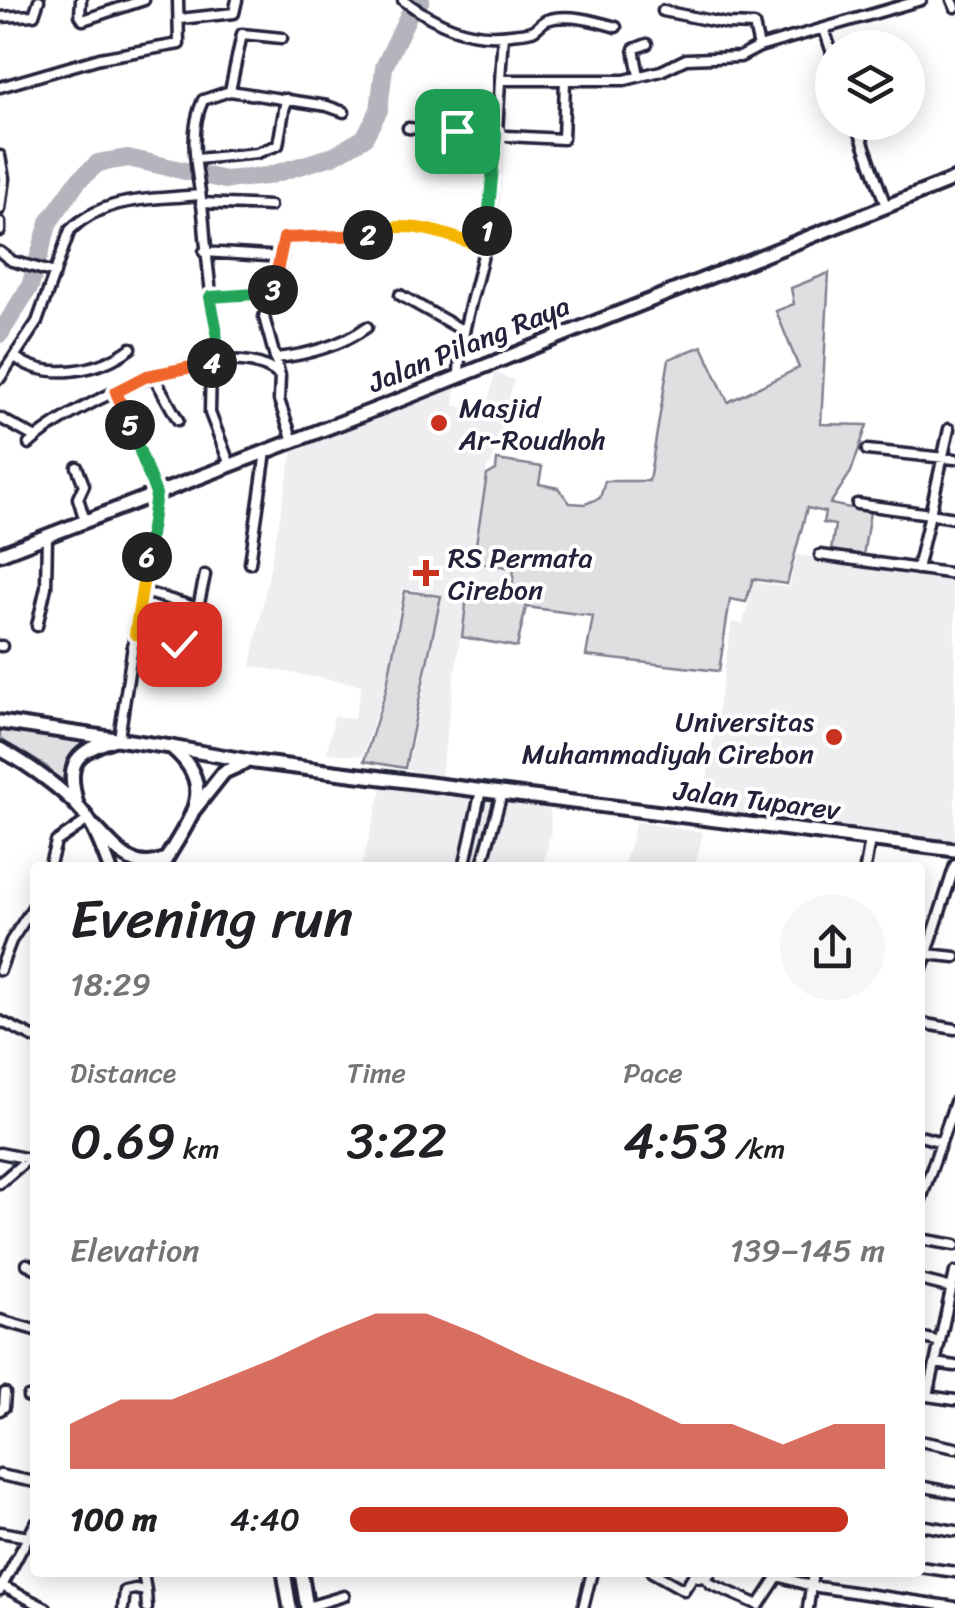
<!DOCTYPE html>
<html lang="en">
<head>
<meta charset="utf-8">
<style>
	body { margin:0; font-family:Sriracha,sans-serif; background:#f6f6f6; color:#202124; height:100vh; display:flex; flex-direction:column; font-size:38px; white-space:nowrap }
	* { box-sizing:border-box; margin:0 }
	p { font-size:32px; color:#757577 }
	.icon { flex:none; width:55px; height:55px; fill:none; stroke:currentColor; stroke-width:2; stroke-linecap:round; stroke-linejoin:round }
	.map { position:relative; flex:1; overflow:hidden }
	.panel { position:absolute; left:30px; top:862px; width:895px; height:715px; display:flex; flex-direction:column; background:#fff; border-radius:10px; box-shadow:0 5px 25px #0003 }
	.panel>* { flex:none }
	.controls { position:absolute; left:815px; top:30px; display:grid; gap:20px }
	.controls a { display:grid; place-items:center; width:110px; height:110px; border-radius:50%; background:#fff; box-shadow:0 5px 25px #0003; font-size:50px }
	.pin { position:absolute; display:grid; place-items:center; width:85px; height:85px; color:#fff; margin:-42px; border-radius:20px; box-shadow:0 5px 15px #0006 }
	.km { position:absolute; width:50px; height:50px; margin:-25px; border-radius:50%; background:#222; color:#fff; font-size:28px; line-height:50px; text-align:center }
	.round { display:grid; place-items:center; flex:none; width:105px; height:105px; border-radius:52px; background:#f6f6f6 }
	.head { display:flex; align-items:center; justify-content:space-between; height:170px; padding:0 40px }
	h1 { font-size:55px; font-weight:600; line-height:75px }
	.metrics { display:grid; grid-template-columns:repeat(3,1fr); gap:15px; height:170px; padding:10px 40px }
	.metrics div { display:grid; align-content:center }
	.metrics b { font-size:50px; font-weight:600 }
	.metrics small { font-size:28px; font-weight:400 }
	.metrics p { font-size:28px }
	.chart { height:280px; padding:20px 40px }
	.chart p { display:flex; justify-content:space-between }
	.chart svg { width:100%; height:180px; margin-top:10px; fill:#c8321e; opacity:.7 }
	ul { padding:0 40px; list-style:none; font-size:32px }
	li { display:grid; grid-template-columns:160px 120px 1fr; align-items:center; height:75px }
	li i { height:25px; border-radius:12px; background:#c8321e }
	.map>svg:first-child { display:block }
	.built { fill:#eeeef1 }
	.green { fill:#dfdfe2; stroke:#80808e; stroke-width:2.5 }
	.lines { fill:none; stroke-linecap:round; stroke-linejoin:round }
	.river { stroke:#b4b4bc; stroke-width:18 }
	.minor-casing { stroke:#22223b; stroke-width:15 }
	.primary-casing { stroke:#22223b; stroke-width:19 }
	.trunk-casing { stroke:#22223b; stroke-width:19 }
	.minor { stroke:#fff; stroke-width:8 }
	.primary { stroke:#fff; stroke-width:11 }
	.trunk { stroke:#fff; stroke-width:11 }
	.split-1-casing { stroke:#fff; stroke-width:20 }
	.split-2-casing { stroke:#fff; stroke-width:20 }
	.split-3-casing { stroke:#fff; stroke-width:20 }
	.split-4-casing { stroke:#fff; stroke-width:20 }
	.split-5-casing { stroke:#fff; stroke-width:20 }
	.split-6-casing { stroke:#fff; stroke-width:20 }
	.split-7-casing { stroke:#fff; stroke-width:20 }
	.split-1 { stroke:#22a559; stroke-width:12 }
	.split-2 { stroke:#f5b400; stroke-width:12 }
	.split-3 { stroke:#f0652b; stroke-width:12 }
	.split-4 { stroke:#22a559; stroke-width:12 }
	.split-5 { stroke:#f0652b; stroke-width:12 }
	.split-6 { stroke:#22a559; stroke-width:12 }
	.split-7 { stroke:#f5b400; stroke-width:12 }
	.poi-dot { fill:#c8321e; stroke:#fff; stroke-width:4 }
	.labels { text-anchor:middle; dominant-baseline:central; stroke-width:8; stroke-linejoin:round; paint-order:stroke }
	.street-label { font-size:28px; fill:#22223b; stroke:#fff }
	.poi-label { font-size:28px; fill:#22223b; stroke:#fff; text-anchor:start }
</style>
</head>
<body>
<div class="map">
<svg width="955" height="1608" viewBox="0 0 955 1608">
	<rect width="100%" height="100%" fill="#fff"/>
	<filter id="ink" filterUnits="userSpaceOnUse"><feTurbulence type="fractalNoise" baseFrequency=".01" numOctaves="2"/><feDisplacementMap in="SourceGraphic" scale="20" xChannelSelector="R" yChannelSelector="G"/><feConvolveMatrix kernelMatrix="1 2 1 2 8 2 1 2 1" color-interpolation-filters="sRGB"/></filter>
	<g filter="url(#ink)">
		<!-- built -->
		<path class="built" d="M495,373L514,380L491,465L487,466L470,564L514,569L510,600L466,595L441,775L407,770L443,594L403,588L385,687L362,756L327,753L334,716L354,719L362,685L251,666L293,449L456,388L454,406L486,411Z
			M797,555L955,577V842L702,811L732,622L743,624L754,582L789,588Z
			M383,785L550,807L551,832L542,867L361,868Z
			M636,822L703,832L695,867H624Z"/>
		<!-- green -->
		<path class="green" d="M829,273L821,424L867,425L851,472L830,504L870,512L863,556L831,551L835,525L823,523L825,512L807,508L787,584L753,579L746,602L730,599L719,671L586,656L593,616L526,607L517,647L462,637L467,596L511,601L514,568L473,562L487,475L496,470L497,460L542,467L539,484L558,488L570,503L585,504L600,498L605,481H649L669,359L702,346L728,402L799,368L776,311L794,304L791,288Z
			M405,591L441,596L405,768L364,761L386,690Z
			M0,730L89,741L71,756L61,783L47,767L0,739Z"/>
		<g class="lines">
			<!-- river -->
			<path class="river" d="M0,334L30,286L49,222L78,181L98,163L128,158L225,180L267,176L333,156L364,138L379,110L384,67L410,12L421,0"/>
			<defs>
				<path id="minor" d="M81,0L80,15L83,20L144,0
					M403,0C436,24 469,40 511,34C518,33 529,33 534,30C539,27 542,22 547,20C567,13 596,21 616,27
					M952,0L955,7
					M663,11L727,24L754,25L759,47
					M0,17L34,15L39,0
					M180,19L234,13L237,0
					M824,29L832,53
					M639,76L634,49L647,44
					M500,80H625L661,71L686,59L740,57L759,47L921,0
					M0,87L100,58L179,44L178,0
					M230,91L327,106L344,112
					M856,122L886,206
					M408,128L441,131L476,130L507,136L563,139L565,80
					M0,156L4,178L0,209
					M197,159L257,153L278,145L286,99
					M201,203L270,206
					M0,222V231
					M0,252L12,261L55,273
					M204,252L282,257
					M400,295L464,331
					M210,297L272,293
					M15,357C48,382 100,371 131,348
					M277,358C306,355 343,345 367,327
					M218,362C215,316 207,270 204,223C201,182 185,139 203,100L230,91L242,34L282,38
					M211,363L210,413L230,465
					M153,375L178,420
					M459,375C460,326 480,279 488,230C497,166 498,100 503,35
					M0,378L37,322L70,230C106,195 154,200 199,195
					M116,392L156,494L119,738
					M0,418L36,438
					M293,441L279,400L280,376L264,317L278,274L284,239L379,235C406,214 455,238 484,247
					M29,444C72,404 229,328 280,376
					M867,450L955,459
					M77,467L84,485L78,498L85,521
					M857,504L930,514L949,429
					M820,555L955,574
					M250,563L266,452
					M917,569L930,514L955,518
					M141,591L198,608
					M37,626L46,587L47,536
					M135,634L175,644L185,642L195,622L205,575
					M0,646H2
					M49,868L56,842L88,820
					M464,868L481,790
					M481,868L502,793
					M865,868L870,840
					M927,954L955,957
					M0,970L11,941L35,904
					M920,975L955,865
					M0,1021L35,1038
					M920,1023L955,1029
					M920,1136L941,1142
					M0,1153L35,1160
					M0,1183L29,1158
					M920,1202L955,1102
					M920,1239L955,1245
					M27,1264L35,1268
					M920,1280L952,1288
					M0,1320L35,1330
					M920,1337L940,1342
					M935,1363L955,1366
					M920,1395L955,1400
					M928,1396L955,1272
					M28,1397L35,1399
					M0,1410L4,1407L5,1393
					M920,1441L955,1448
					M0,1475L35,1482
					M920,1486L955,1493
					M920,1525L955,1531
					M0,1532L29,1537
					M920,1567L955,1572
					M143,1572L146,1591
					M652,1572L684,1590L693,1576L706,1578L711,1572
					M706,1578L711,1584L759,1605L778,1576L811,1586L955,1607
					M0,1585L46,1608
					M0,1590L35,1524
					M307,1607L344,1596
					M123,1608L125,1591L135,1589L146,1591L147,1608
					M583,1608L592,1572
					M808,1608L813,1572"/>
				<path id="primary" d="M171,747L255,762L955,850
					M193,811L224,772L246,762"/>
				<path id="trunk" d="M0,554L410,396L955,179
					M0,722L171,747C222,789 186,822 161,868
					M0,749C28,764 76,797 91,824C99,837 104,853 110,868
					M77,804C65,762 75,752 115,739
					M95,827C116,849 133,874 165,859
					M284,1572L290,1608
					M301,1572L307,1608"/>
			</defs>
			<!-- minor casing -->
			<use href="#minor" class="minor-casing"/>
			<!-- primary casing -->
			<use href="#primary" class="primary-casing"/>
			<!-- trunk casing -->
			<use href="#trunk" class="trunk-casing"/>
			<!-- minor -->
			<use href="#minor" class="minor"/>
			<!-- primary -->
			<use href="#primary" class="primary"/>
			<!-- trunk -->
			<use href="#trunk" class="trunk"/>
		</g>
	</g>
	<g class="lines" filter="url(#ink)">
		<defs>
			<path id="split-1" d="M457,131L476,130L496,134L487,231"/>
			<path id="split-2" d="M368,235C378,235 381,230 390,228C421,223 455,238 484,247L487,231"/>
			<path id="split-3" d="M273,290L284,238L368,235"/>
			<path id="split-4" d="M212,363L218,362L216,327L210,297L272,293L273,290"/>
			<path id="split-5" d="M130,425L116,392L147,376L212,363"/>
			<path id="split-6" d="M130,425L156,494L147,557"/>
			<path id="split-7" d="M147,557L135,634L179,644"/>
		</defs>
		<!-- split-1 casing -->
		<use href="#split-1" class="split-1-casing"/>
		<!-- split-2 casing -->
		<use href="#split-2" class="split-2-casing"/>
		<!-- split-3 casing -->
		<use href="#split-3" class="split-3-casing"/>
		<!-- split-4 casing -->
		<use href="#split-4" class="split-4-casing"/>
		<!-- split-5 casing -->
		<use href="#split-5" class="split-5-casing"/>
		<!-- split-6 casing -->
		<use href="#split-6" class="split-6-casing"/>
		<!-- split-7 casing -->
		<use href="#split-7" class="split-7-casing"/>
		<!-- split-1 -->
		<use href="#split-1" class="split-1"/>
		<!-- split-2 -->
		<use href="#split-2" class="split-2"/>
		<!-- split-3 -->
		<use href="#split-3" class="split-3"/>
		<!-- split-4 -->
		<use href="#split-4" class="split-4"/>
		<!-- split-5 -->
		<use href="#split-5" class="split-5"/>
		<!-- split-6 -->
		<use href="#split-6" class="split-6"/>
		<!-- split-7 -->
		<use href="#split-7" class="split-7"/>
	</g>
	<!-- markers -->
	<g class="poi-dot">
		<circle cx="439" cy="423" r="10"/>
		<path d="M421 558h10v10h10v10h-10v10h-10v-10h-10v-10h10z"/>
		<circle cx="834" cy="737" r="10"/>
	</g>
	<g class="labels">
		<!-- street labels -->
		<g class="street-label">
			<text transform="translate(469 344) rotate(-22)">Jalan Pilang Raya</text>
			<text transform="translate(757 800) rotate(7)">Jalan Tuparev</text>
		</g>
		<!-- poi labels -->
		<g class="poi-label">
			<text x="459" y="407">Masjid<tspan x="459" dy="32">Ar-Roudhoh</tspan></text>
			<text x="448" y="557">RS Permata<tspan x="448" dy="32">Cirebon</tspan></text>
			<text x="814" y="721" text-anchor="end">Universitas<tspan x="814" dy="32">Muhammadiyah Cirebon</tspan></text>
		</g>
	</g>
</svg>
<div class="controls">
<a><svg class="icon" aria-label="layers" viewBox="0 0 24 24"><path d="M12 4l9 5-9 5-9-5zM3 14l9 5 9-5"/></svg></a>
</div>
<div class="pin" style="left:457px;top:131px;background:#1e9e55"><svg class="icon" aria-label="arrive" viewBox="0 0 24 24"><path d="M6 21V4h12l-3 4 3 4H6"/></svg></div>
<div class="pin" style="left:179px;top:644px;background:#d93025"><svg class="icon" aria-label="check" viewBox="0 0 24 24"><path d="M5 12l5 5 9-10"/></svg></div>
<b class="km" style="left:487px;top:231px">1</b>
<b class="km" style="left:368px;top:235px">2</b>
<b class="km" style="left:273px;top:290px">3</b>
<b class="km" style="left:212px;top:363px">4</b>
<b class="km" style="left:130px;top:425px">5</b>
<b class="km" style="left:147px;top:557px">6</b>
<section class="panel">
<div class="head"><div><h1>Evening run</h1><p>18:29</p></div><a class="round"><svg class="icon" aria-label="share" viewBox="0 0 24 24"><path d="M12 15V3M7 8l5-5 5 5M5 13v7h14v-7"/></svg></a></div>
<div class="metrics">
<div><p>Distance</p><b>0.69<small> km</small></b></div>
<div><p>Time</p><b>3:22</b></div>
<div><p>Pace</p><b>4:53<small> /km</small></b></div>
</div>
<div class="chart"><p><span>Elevation</span>139–145 m</p>
<svg viewBox="0 0 160 44" preserveAspectRatio="none"><path d="M0 44V33L10 27L20 27L30 22L40 17L50 11L60 6L70 6L80 11L90 17L100 22L110 27L120 33L130 33L140 38L150 33L160 33V44z"/></svg>
</div>
<ul>
<li><b>100 m</b>4:40<i style="width:93%"></i></li>
</ul>
</section>
</div>
</body>
</html>
